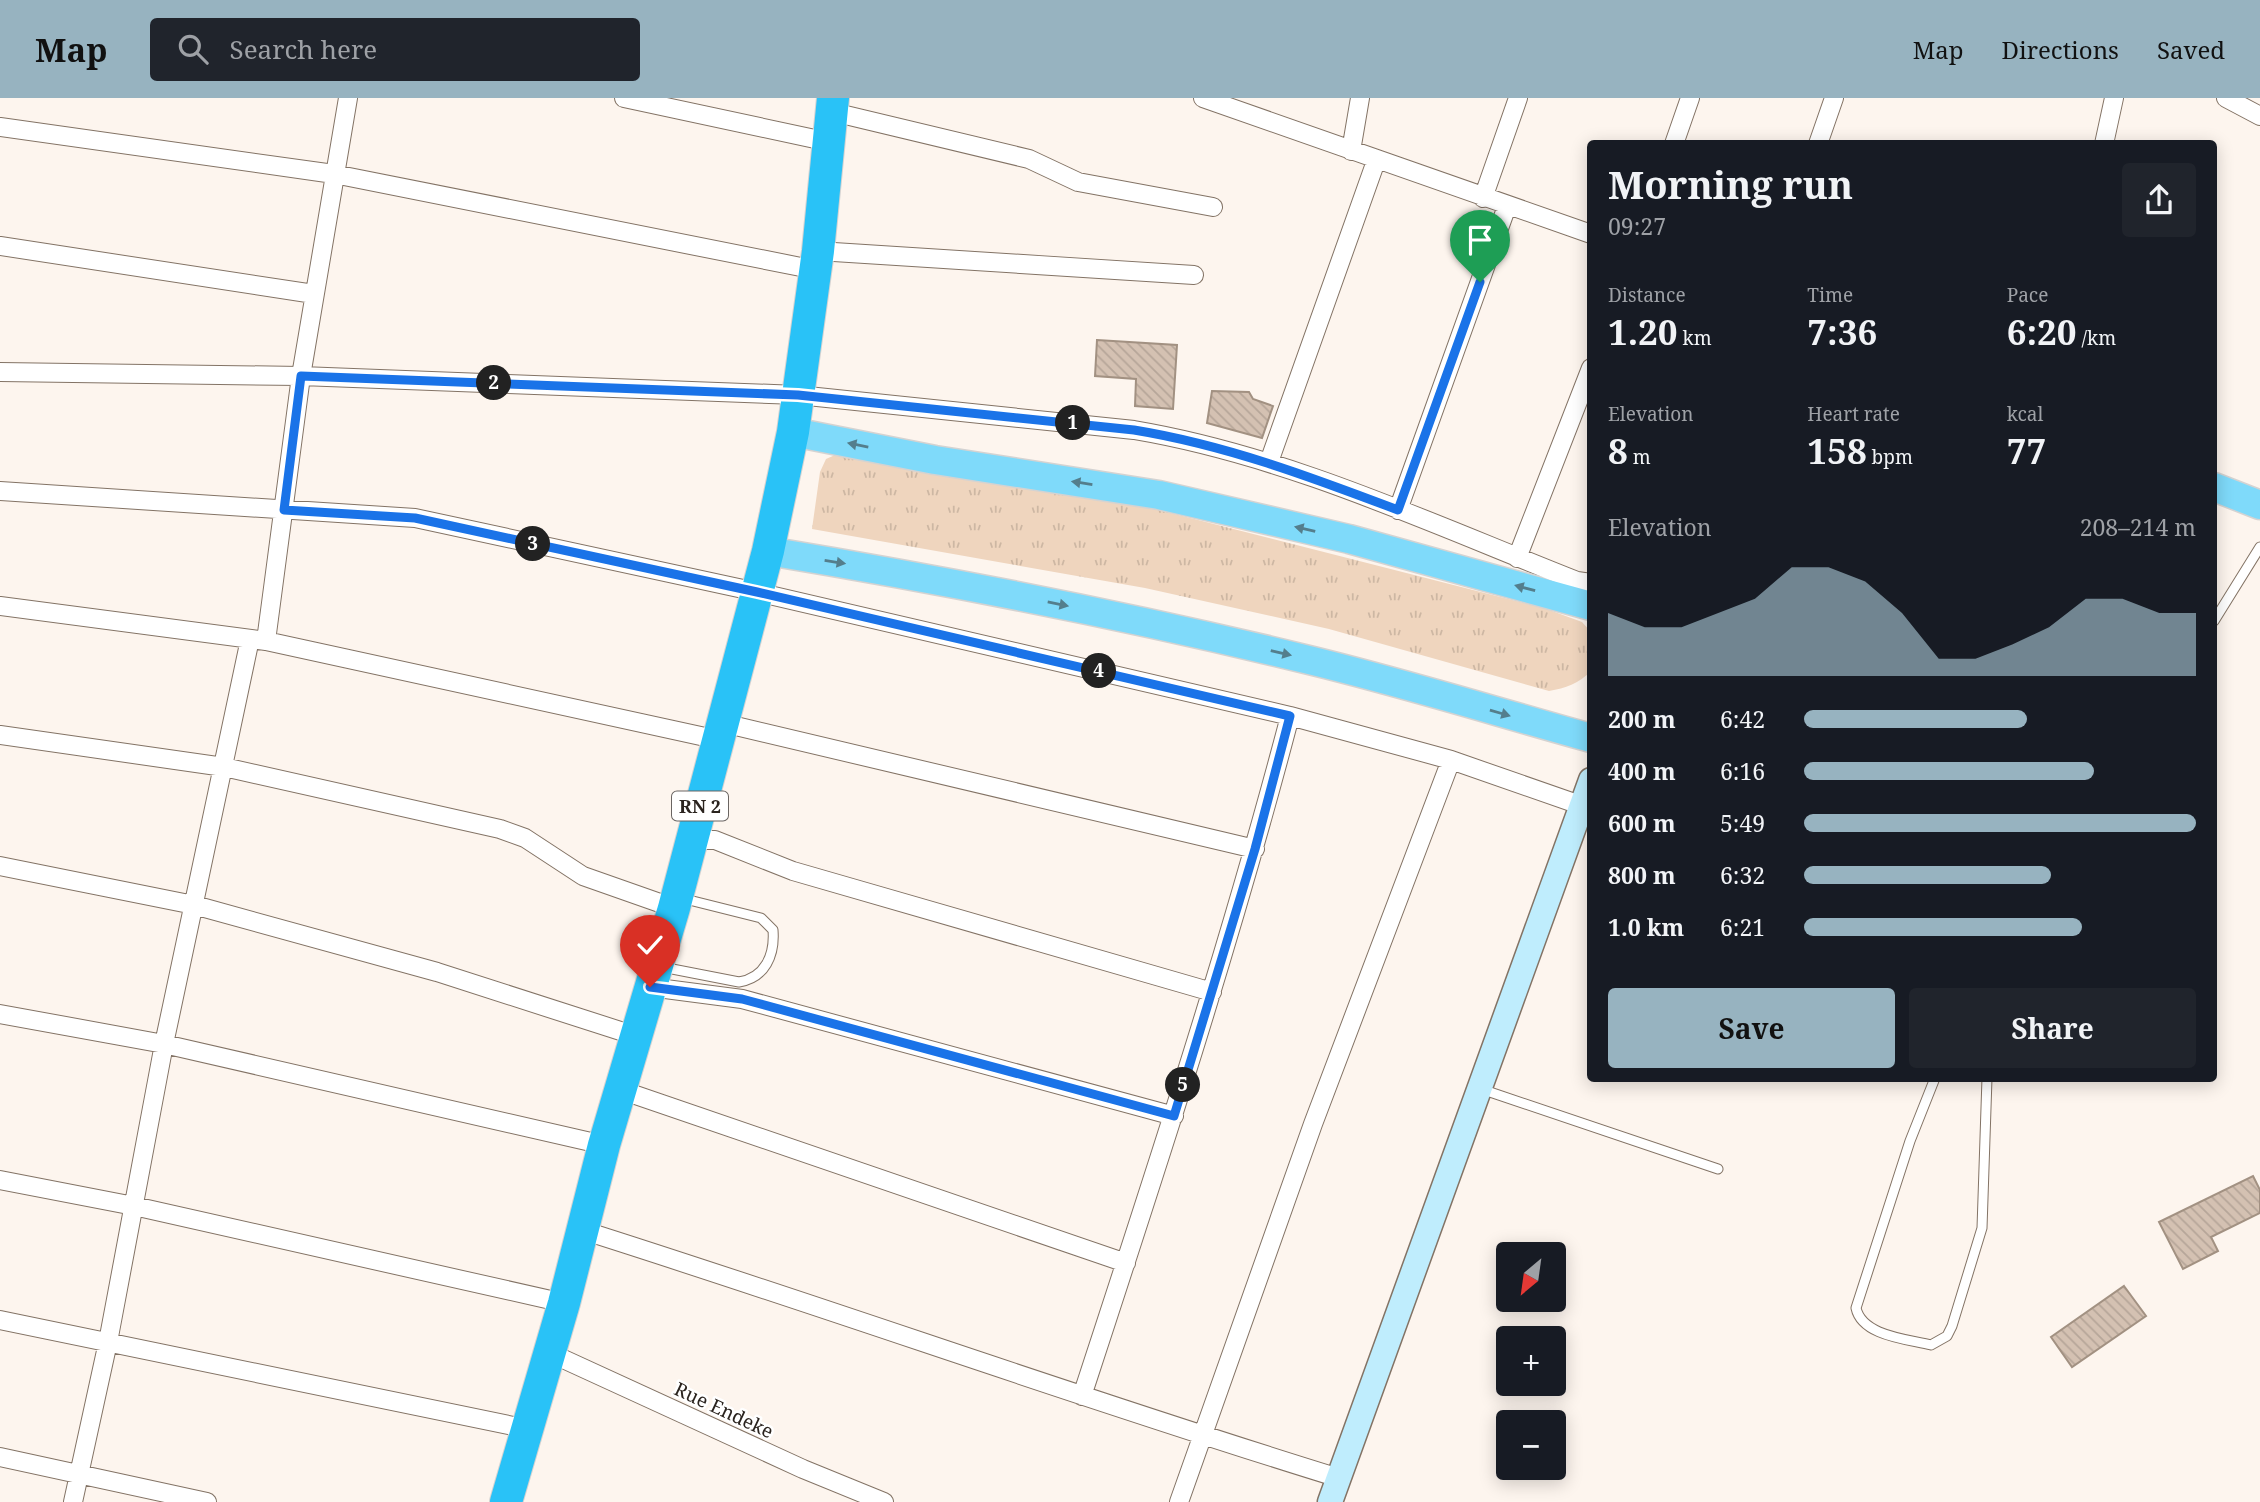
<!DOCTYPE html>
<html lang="en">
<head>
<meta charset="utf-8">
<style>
	body { margin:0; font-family:"Noto Serif",serif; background:#20242c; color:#f1f3f6; height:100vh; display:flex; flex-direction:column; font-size:26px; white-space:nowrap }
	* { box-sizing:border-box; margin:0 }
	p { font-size:23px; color:#9ea1a6 }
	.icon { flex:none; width:38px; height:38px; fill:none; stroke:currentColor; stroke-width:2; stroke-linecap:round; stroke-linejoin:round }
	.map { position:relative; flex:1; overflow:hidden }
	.panel { position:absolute; left:1587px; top:42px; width:630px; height:942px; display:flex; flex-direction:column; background:#171b24; border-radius:7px; box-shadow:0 4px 18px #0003 }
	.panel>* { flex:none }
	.needle { width:46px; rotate:209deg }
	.buttons { position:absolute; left:1496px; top:1144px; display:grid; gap:14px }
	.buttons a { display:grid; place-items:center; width:70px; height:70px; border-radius:7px; background:#171b24; box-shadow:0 4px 18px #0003; font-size:35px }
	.pin { position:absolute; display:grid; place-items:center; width:60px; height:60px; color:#fff; margin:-72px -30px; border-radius:50% 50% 50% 0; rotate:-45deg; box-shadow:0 0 7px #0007 }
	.pin .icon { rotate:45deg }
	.km { position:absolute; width:35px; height:35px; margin:-18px; border-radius:50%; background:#222; color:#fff; font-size:19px; line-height:35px; text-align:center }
	.round { display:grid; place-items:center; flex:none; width:74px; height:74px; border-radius:7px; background:#20242c }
	.headline { display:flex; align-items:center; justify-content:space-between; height:119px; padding:0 21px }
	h1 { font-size:38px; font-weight:700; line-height:52px }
	.figures { display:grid; grid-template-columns:repeat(3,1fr); gap:10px; height:119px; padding:7px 21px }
	.figures div { display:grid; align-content:center }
	.figures b { font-size:35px; font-weight:700 }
	.figures small { font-size:19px; font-weight:400 }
	.figures p { font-size:19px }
	.chart { height:196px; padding:14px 21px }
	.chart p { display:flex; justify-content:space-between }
	.chart svg { width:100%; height:126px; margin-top:7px; fill:#97b3c0; opacity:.7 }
	.button { display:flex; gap:14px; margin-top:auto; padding:14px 21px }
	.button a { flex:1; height:80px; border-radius:7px; background:#97b3c0; color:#111; font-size:28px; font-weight:700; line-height:80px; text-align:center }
	.button a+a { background:#20242c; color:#f1f3f6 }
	ul { padding:0 21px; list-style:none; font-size:23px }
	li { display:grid; grid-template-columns:112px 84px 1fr; align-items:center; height:52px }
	li i { height:18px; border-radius:9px; background:#97b3c0 }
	header { display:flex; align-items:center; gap:42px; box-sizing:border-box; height:98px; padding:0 35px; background:#97b3c0; color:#111 }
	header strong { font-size:33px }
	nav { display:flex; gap:38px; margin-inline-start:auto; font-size:24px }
	.search { width:490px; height:63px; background:#20242c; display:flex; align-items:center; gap:18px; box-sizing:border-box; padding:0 24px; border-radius:7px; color:#9ea1a6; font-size:26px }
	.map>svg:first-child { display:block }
	.grass { fill:url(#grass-tufts) }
	.building { fill:url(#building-back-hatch); stroke:#a29182; stroke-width:2 }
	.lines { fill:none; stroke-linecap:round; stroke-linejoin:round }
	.lane-casing { stroke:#837365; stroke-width:11 }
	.street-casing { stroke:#837365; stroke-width:20 }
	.secondary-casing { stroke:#837365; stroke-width:27 }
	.primary-casing { stroke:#d4d3d2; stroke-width:31 }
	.highway-casing { stroke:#d4d3d2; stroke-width:34 }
	.lane { stroke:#fff; stroke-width:9 }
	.street { stroke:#fff; stroke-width:18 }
	.secondary { stroke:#bfedfd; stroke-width:24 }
	.primary { stroke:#7fdafa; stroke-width:28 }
	.highway { stroke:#29c2f7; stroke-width:32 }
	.oneway { fill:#547e8c }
	.route-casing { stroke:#fff; stroke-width:14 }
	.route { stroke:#1a73e8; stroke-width:9 }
	.labels { text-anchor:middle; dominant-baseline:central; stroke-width:5; stroke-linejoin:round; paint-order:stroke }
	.shield { fill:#fff; stroke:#6a6562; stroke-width:2 }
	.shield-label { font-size:18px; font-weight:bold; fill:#2a231e }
	.street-label { font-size:19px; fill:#2a231e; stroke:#fff }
</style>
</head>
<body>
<header>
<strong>Map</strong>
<div class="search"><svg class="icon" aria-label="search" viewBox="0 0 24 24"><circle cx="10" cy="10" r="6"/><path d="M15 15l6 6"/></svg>Search here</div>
<nav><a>Map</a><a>Directions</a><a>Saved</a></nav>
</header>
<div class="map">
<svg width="2260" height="1404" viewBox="0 0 2260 1404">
	<defs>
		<pattern id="grass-tufts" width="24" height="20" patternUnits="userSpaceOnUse" patternTransform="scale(1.75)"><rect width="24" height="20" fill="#efd5be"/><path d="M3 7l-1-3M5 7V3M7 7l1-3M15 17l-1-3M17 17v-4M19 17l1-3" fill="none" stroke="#cdb7a3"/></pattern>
		<pattern id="building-back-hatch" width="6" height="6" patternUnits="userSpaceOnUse" patternTransform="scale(1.75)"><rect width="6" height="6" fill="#d4c1b2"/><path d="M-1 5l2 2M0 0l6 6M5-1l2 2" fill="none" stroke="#b6a699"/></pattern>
	</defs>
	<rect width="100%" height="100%" fill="#fdf5ee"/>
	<!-- grass -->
	<path class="grass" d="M835,357L1147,409L1544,510L1582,524L1591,534V573C1578,586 1566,590 1549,593L1329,531L1145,490L812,431L820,374L826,361Z"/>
	<!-- building -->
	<path class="building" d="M1097,242L1177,247L1173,311L1135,308L1136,281L1095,278Z
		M1212,293L1249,294L1253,301L1273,308L1262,340L1207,325Z
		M2253,1078L2260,1092V1115L2211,1139L2218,1153L2183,1171L2159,1124Z
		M2124,1188L2146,1218L2072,1269L2051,1239Z"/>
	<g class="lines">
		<defs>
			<path id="lane" d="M2214,523L2260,449
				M662,869L739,884C765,880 775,857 773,832L761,820L681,800
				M1935,980L1910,1043L1856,1210C1862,1238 1907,1241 1931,1247L1947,1238L1952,1228L1982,1130L1987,980
				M1481,991L1718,1071"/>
			<path id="street" d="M624,0L829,44
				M1203,0L1591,136
				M2226,0L2260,18
				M833,14L1029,61L1078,84L1213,109
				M0,29L334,76L816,172
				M1674,46L1690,0
				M1818,46L1834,0
				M2104,46L2114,0
				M1351,53L1360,0
				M1483,100L1518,0
				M0,148L314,196
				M818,153L1194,177
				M0,274L301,278L798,297L1134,332C1288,358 1432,426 1577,483L1591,485
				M1269,364L1376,63
				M0,393L415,420L757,494L1290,618L1451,662L1583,708
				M1398,412L1507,108
				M1517,460L1591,270
				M0,508L266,543L719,642
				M266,543L301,278L348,0
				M723,625L1255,751
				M0,637L224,669L500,731L525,740L583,778L674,810
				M690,742H715L793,773L1212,894
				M0,768L194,807L437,874L636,938
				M650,889L742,901L1174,1018
				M0,916L164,946L604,1047
				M621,992L1126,1165
				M0,1082L134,1108L564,1205
				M582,1132C835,1212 1085,1302 1339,1380
				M0,1222L528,1331
				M548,1254L803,1371L884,1404
				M1082,1298C1156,1072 1230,847 1290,618
				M0,1359L207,1404
				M73,1404L108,1244L164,946L250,541
				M1179,1404L1313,1026L1451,662"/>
			<path id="secondary" d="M1330,1404L1591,682"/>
			<path id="primary" d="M793,334L935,362L1159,397L1349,441L1591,508
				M2214,389L2260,407
				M768,453C949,483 1130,518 1309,562C1404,585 1497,614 1591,640"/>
			<path id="highway" d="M506,1404L564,1205L604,1047L674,810L768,453L793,334L818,153L833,0"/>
		</defs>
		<!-- lane casing -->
		<use href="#lane" class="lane-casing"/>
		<!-- street casing -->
		<use href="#street" class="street-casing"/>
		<!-- secondary casing -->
		<use href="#secondary" class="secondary-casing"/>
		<!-- primary casing -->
		<use href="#primary" class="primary-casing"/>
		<!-- highway casing -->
		<use href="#highway" class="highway-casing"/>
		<!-- lane -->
		<use href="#lane" class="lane"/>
		<!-- street -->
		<use href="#street" class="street"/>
		<!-- secondary -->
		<use href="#secondary" class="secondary"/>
		<!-- primary -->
		<use href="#primary" class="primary"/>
		<!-- highway -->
		<use href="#highway" class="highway"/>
	</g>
	<!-- one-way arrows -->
	<defs><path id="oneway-solid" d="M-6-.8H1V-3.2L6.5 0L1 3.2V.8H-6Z" transform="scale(1.75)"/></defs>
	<g class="oneway">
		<use href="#oneway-solid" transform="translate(858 347) rotate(-169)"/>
		<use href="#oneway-solid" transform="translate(1082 385) rotate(-171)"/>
		<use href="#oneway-solid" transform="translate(1305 431) rotate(-167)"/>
		<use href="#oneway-solid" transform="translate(835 464) rotate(9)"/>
		<use href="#oneway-solid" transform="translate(1525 490) rotate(-165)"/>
		<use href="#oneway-solid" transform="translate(1058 506) rotate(11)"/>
		<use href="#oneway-solid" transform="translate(1281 555) rotate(13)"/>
		<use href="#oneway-solid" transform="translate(1500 615) rotate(16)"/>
	</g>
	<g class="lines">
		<defs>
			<path id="route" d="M650,889L742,901L1174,1018L1255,751L1290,618L757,494L415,420L284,412L301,278L798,297L1134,332C1226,347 1311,379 1398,412L1480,184"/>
		</defs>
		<!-- route casing -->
		<use href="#route" class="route-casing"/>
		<!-- route -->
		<use href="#route" class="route"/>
	</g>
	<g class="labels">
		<!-- shield labels -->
		<rect class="shield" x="672" y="693.5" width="56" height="29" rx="5"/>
		<g class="shield-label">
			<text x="700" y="708">RN 2</text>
		</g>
		<!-- street labels -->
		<g class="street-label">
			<text transform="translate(724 1312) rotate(25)">Rue Endeke</text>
		</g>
	</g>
</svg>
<div class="buttons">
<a><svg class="needle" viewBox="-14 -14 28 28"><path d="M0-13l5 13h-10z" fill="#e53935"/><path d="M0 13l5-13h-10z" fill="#9ea1a6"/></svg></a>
<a>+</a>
<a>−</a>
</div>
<div class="pin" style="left:1480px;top:184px;background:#1e9e55"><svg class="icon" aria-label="arrive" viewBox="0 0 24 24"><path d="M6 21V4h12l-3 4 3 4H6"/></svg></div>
<div class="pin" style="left:650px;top:889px;background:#d93025"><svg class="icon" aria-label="check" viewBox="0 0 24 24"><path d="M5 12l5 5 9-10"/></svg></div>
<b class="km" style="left:1073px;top:325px">1</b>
<b class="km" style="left:494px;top:285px">2</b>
<b class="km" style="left:533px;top:446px">3</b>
<b class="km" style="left:1099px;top:573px">4</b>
<b class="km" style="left:1183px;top:987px">5</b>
<section class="panel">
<div class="headline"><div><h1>Morning run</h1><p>09:27</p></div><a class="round"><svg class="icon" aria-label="share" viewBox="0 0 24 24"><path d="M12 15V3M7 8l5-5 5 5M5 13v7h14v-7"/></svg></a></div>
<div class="figures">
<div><p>Distance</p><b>1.20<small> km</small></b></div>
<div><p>Time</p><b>7:36</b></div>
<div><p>Pace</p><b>6:20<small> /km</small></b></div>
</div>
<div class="figures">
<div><p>Elevation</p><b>8<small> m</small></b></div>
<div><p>Heart rate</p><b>158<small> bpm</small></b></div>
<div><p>kcal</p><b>77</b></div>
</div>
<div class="chart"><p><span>Elevation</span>208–214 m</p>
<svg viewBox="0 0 160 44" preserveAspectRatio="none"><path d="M0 44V22L10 27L20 27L30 22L40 17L50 6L60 6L70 11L80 22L90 38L100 38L110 33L120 27L130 17L140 17L150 22L160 22V44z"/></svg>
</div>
<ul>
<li><b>200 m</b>6:42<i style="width:57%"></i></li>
<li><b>400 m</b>6:16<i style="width:74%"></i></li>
<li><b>600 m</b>5:49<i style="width:100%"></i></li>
<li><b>800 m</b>6:32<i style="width:63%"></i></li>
<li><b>1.0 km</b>6:21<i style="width:71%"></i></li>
</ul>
<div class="button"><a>Save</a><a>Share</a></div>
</section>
</div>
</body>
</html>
